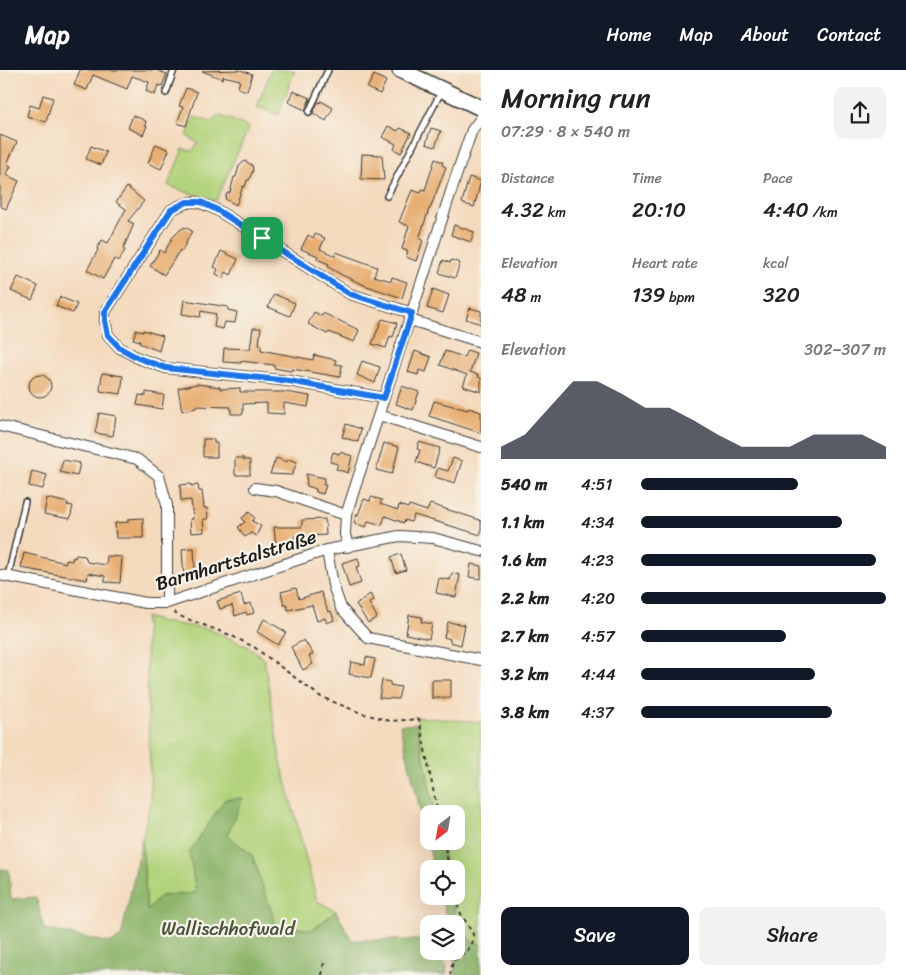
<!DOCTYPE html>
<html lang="en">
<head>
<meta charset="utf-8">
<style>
	body { margin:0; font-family:Sriracha,sans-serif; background:#f2f2f2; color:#222; height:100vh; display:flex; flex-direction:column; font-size:19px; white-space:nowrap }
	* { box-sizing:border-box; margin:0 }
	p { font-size:16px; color:#767676 }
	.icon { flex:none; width:28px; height:28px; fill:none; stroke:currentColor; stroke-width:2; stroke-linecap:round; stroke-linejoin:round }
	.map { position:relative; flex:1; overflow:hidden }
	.panel { display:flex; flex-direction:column; background:#fff; width:425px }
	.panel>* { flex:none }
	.needle { width:32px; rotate:211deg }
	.controls { position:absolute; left:420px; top:735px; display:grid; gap:10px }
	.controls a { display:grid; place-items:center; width:45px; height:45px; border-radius:10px; background:#fff; box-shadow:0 5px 20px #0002; font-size:25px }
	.pin { position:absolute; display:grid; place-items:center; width:42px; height:42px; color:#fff; margin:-21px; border-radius:10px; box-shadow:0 2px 8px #0006 }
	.round { display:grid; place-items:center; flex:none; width:52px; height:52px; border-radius:10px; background:#f2f2f2 }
	.overview { display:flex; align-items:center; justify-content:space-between; height:85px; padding:0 20px }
	h1 { font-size:28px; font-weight:600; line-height:38px }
	.stats { display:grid; grid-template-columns:repeat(3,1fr); gap:8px; height:85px; padding:5px 20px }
	.stats div { display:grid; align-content:center }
	.stats b { font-size:21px; font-weight:600 }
	.stats small { font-size:14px; font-weight:400 }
	.stats p { font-size:14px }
	.chart { height:140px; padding:10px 20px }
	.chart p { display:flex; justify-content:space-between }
	.chart svg { width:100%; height:90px; margin-top:5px; fill:#111827; opacity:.7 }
	.cta { display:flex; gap:10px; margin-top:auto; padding:10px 20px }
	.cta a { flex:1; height:58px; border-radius:10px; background:#111827; color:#fff; font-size:20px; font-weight:600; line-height:58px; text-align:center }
	.cta a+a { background:#f2f2f2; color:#222 }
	ul { padding:0 20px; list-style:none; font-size:16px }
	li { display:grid; grid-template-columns:80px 60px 1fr; align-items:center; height:38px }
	li i { height:12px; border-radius:6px; background:#111827 }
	header { display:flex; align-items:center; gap:30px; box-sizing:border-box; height:70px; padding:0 25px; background:#111827; color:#fff }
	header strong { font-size:24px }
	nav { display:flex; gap:28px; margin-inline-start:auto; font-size:18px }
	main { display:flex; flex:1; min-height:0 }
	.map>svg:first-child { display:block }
	.green { fill:#b2d37b; stroke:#67784c }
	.forest { fill:#8db56b; stroke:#546844 }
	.building { fill:#e7ae72 }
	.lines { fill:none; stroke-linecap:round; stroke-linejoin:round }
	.lane-casing { stroke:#3c3834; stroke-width:8 }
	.street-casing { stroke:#3c3834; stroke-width:12 }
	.secondary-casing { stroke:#3c3834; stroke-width:18 }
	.path { stroke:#3c3834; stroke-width:2; stroke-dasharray:4 4; stroke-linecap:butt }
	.lane { stroke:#fff; stroke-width:5 }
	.street { stroke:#fff; stroke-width:10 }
	.secondary { stroke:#fff; stroke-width:15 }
	.route-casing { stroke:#fff; stroke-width:10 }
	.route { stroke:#1a73e8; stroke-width:6 }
	.labels { text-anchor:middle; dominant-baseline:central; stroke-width:4.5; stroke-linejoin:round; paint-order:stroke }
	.street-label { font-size:19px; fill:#1c1c1c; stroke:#f7f3e8 }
	.park-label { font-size:19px; fill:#495338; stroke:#f7f3e8 }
</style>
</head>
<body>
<header>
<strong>Map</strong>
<nav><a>Home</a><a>Map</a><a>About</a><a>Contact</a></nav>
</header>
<main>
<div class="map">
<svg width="481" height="905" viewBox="0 0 481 905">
	<rect width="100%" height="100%" fill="#f7f3e8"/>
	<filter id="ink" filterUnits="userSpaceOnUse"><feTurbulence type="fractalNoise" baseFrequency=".02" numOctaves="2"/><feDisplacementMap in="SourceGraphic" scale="10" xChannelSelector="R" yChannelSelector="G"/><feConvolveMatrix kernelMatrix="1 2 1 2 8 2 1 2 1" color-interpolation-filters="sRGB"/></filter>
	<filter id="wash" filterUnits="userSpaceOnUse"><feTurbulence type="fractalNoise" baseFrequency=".0096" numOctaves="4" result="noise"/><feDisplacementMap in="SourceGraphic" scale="20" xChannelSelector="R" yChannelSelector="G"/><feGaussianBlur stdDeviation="1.12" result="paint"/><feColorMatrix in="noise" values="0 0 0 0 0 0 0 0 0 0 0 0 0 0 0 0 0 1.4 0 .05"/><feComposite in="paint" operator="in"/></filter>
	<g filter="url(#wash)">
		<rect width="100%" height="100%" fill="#f4dabd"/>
		<!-- green -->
		<path class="green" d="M271,0H295L278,45L257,37Z
			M218,45L249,57L216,131C200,125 184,123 168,115L183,79L192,81L198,73L187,66L194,47L212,52Z
			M145,547L163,552L209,559L251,578L264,589L280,688L317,831L336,841L312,860L276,855L252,785L227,765L242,729L196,823L160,826L147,841L142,770L151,728Z
			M416,647L481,652V874L471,871L456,849L452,826H456V799H446L441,771H456V744H435Z"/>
		<!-- forest -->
		<path class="forest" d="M417,654L435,744H429V771H441L446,799H434L400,655Z
			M243,728L227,765L252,785L276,855L312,860L336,841L352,870H418L447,896L446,905H0V799L9,800L11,829L36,827L44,859L111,873L121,867L142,770L147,841L160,826L196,823L189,783L225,729Z
			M441,826H452L456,849L471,871L481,874V905H455L454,881H456V854H448Z"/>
		<g id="blocks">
			<!-- building -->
			<path class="building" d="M80,0H156L167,4L162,16L158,15L155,25L146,21L149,12L132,6L127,19L93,5L87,20L74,15Z
				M240,0L252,4L247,21L238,18L240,10L223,6V9L202,1Z
				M374,5L386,11L380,24L367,18Z
				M186,18L197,22L186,56L177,53L183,37L179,36Z
				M293,21L310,28L305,40L288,32Z
				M43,25L53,28L46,52L27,46L30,35L39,38Z
				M321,31L333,38L326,51L313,43L318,32L320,33Z
				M133,45L146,51L145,55L147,56L143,65L128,58Z
				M388,56L398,61L400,58L411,63L401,83L394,79L396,74L382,67Z
				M431,58L441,61L435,77L426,74Z
				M0,65L17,72L7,94L11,96L6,105L19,111L6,139L0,136Z
				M156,74L169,80L161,99L148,93Z
				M91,76L106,82L101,95L86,89Z
				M362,84L382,85L384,110L361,109Z
				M435,89L443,92L442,95L446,97L430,139H429L419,169L423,170L416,191L406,187L408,181L402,179L409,156L399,152L412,120L421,123L422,119L425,120Z
				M245,91L252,95L253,100L249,110H247L245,117L243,116L236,135L225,129L227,123H230L234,107H236L239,96Z
				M469,107L481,111L474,137L462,133Z
				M127,117L144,131L128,151L134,154L123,179L125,180L119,191L114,189L103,209L87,200L98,180L97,179L102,170L108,173L126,139L116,132Z
				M454,155L474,162L471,172L451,165Z
				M185,157L192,161L182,181L180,180L164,205L150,196L160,180L164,183L172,168L180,160Z
				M315,164L325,168L320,179L335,186L336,182L377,197L374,206L391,211L392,207L407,212L402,228L364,215L342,205L328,197L329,194L317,189L318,186L301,179L308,165L313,168Z
				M221,181L238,189L231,205L226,202L223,208L216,204L218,199L214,197Z
				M443,190L450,193L451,190L460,193L455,208L439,203Z
				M18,207L38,216L32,230L11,221Z
				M433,219L449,225L443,243L427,238Z
				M274,224L295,233L290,246L268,237Z
				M60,227L77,234L73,243L56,236Z
				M184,230L228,237V240L237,242L235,253L225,252L223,259L214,257L216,244L201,241L200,247L182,244Z
				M470,238L481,241V254L466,249Z
				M314,242L322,246L323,243L359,260L354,272L329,262L327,264L308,254Z
				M382,249L397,253L393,267L390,266L386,278L372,274Z
				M253,258H261L259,274L261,275V280L313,290L314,285L336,290L335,294L342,295L340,307L292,299L291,301L274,298V295L241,291V293L223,292L224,278L250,279Z
				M136,260L143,262V260L163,266L159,281L139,273L140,271L133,269Z
				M467,280L476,283L470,302L479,305L478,307L481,308V322L463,316L467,305L440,295L445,281L464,287Z
				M415,281L431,287L426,302L419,300L418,305L408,302Z
				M362,291L380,297L375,313L357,305Z
				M102,303L123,306L121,324L100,321Z
				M29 316a11 11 0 1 1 22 0a11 11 0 1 1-22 0Z
				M197,314L220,317V319L240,318V322H285L310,326L308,337L284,333V344L267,343V333L243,334V344H231V337L196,336V338L182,341L178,318Z
				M402,316L419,322L413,340L396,334Z
				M146,322L164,325L162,339L137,335L139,325L146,326Z
				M434,331L468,340L469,338L481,342V363L429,346Z
				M99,343L116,346L113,366L95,363Z
				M346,354L361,359L358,372L342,367Z
				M203,369H214V373H217V387H203Z
				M419,372L440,378L434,398L416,392L420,380L417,379Z
				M384,373L399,377L392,404L376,400Z
				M333,382L339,384L340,382L352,386L348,403L336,399L338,394L330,392Z
				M235,388H244L243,390H250V405H235Z
				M276,388L287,392L288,389L297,392L292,405L270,404Z
				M453,388L462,391L455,413L435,407L438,398L448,401Z
				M63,390L80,393L77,406L60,402Z
				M32,401L47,405L43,419L29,416Z
				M306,404L325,408L323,415H326L323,424L316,422V419L307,416Z
				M191,414V416L198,415L199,421H202L204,438H207L208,449H203L204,462L191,463L190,449H193L191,430L181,431L180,415Z
				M371,427L382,430L380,434L398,440L399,435L408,438L409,435L427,441L430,434L477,449L481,451V465L414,445L411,452L405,450L404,453L385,446L382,455L368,451L366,457L354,453L357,444L358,445L364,429L370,431Z
				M47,428L68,433L67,435L73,436L70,449L44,444Z
				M249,442L255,448L252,451L261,456L256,466L251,463L245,467L238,457L245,452L242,448Z
				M143,448V468H116L115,453L128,452V449Z
				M325,449L326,465L294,467V477H276L274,457H302V450Z
				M194,478L195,499H200L201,508L184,509L182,479Z
				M24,483L66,493V490L72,491L73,487L75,488L76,485L85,486L87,492L106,495L107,486L122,487L120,513L105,512V506L88,503L87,510L21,498Z
				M401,484L406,500L396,503L391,487Z
				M358,488L360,496L356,497L361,513L349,517L342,493Z
				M471,494L481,496V509L469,507Z
				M452,503L460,505L456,527L436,523L439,508L450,510Z
				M296,518L299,529L321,522L328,542L331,541L334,550L327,553L325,548L317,551L312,535L288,540L287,535H284L281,522Z
				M241,524L244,535L251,533L254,543L247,545L246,542L235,546L232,535L220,539L217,531Z
				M370,524L374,530L369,533L377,547L368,553L356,534Z
				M409,545L422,547L421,552L432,554L429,569L406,564Z
				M264,549L286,562L278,575L257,562Z
				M448,552L465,555L461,575L450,572V569L444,567Z
				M304,570L313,584L309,586L313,594L303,600L291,577Z
				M366,587L375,589L371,608L349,604L351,592L365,595Z
				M382,610L390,612V615L401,617L398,629L379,628Z
				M432,610H451V628H432Z"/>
		</g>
	</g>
	<g filter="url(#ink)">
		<use href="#blocks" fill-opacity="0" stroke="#3c3834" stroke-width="1"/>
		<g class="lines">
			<defs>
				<path id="lane" d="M166,23L174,0
					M309,42L328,0
					M387,126L441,22
					M8,506L25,432"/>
				<path id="street" d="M410,250L481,272
					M384,328L289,311L166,298L138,288L120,278L108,265L105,251V242L171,140C192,129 196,130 217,140L350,224L412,243
					M379,345L481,377
					M0,356L137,389L159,406L167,435V533
					M255,418L276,421L346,445
					M348,477L345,464L346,445L456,106L472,60L481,48
					M327,480L333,515L341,538L368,568L481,590
					M0,505L146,533H167L327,480L399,466L433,468L481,481"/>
				<path id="secondary" d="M400,0L481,38"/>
			</defs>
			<!-- lane casing -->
			<use href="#lane" class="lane-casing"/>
			<!-- street casing -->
			<use href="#street" class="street-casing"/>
			<!-- secondary casing -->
			<use href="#secondary" class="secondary-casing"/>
			<!-- path -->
			<path class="path" d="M174,542L177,545L230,565L254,577L321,627L361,643L390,651L419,649L438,744
				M444,771L449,799
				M322,905L324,892
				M450,905L453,891L468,880L473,872V864L460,842L455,826"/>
			<!-- lane -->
			<use href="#lane" class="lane"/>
			<!-- street -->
			<use href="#street" class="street"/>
			<!-- secondary -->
			<use href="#secondary" class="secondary"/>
		</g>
	</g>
	<g class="lines" filter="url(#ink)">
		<defs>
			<path id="route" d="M187,132H201L217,140L350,224L412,243L384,328L289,311L166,298L138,288L120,278L108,265L105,251V242L171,140Z"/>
		</defs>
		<!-- route casing -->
		<use href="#route" class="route-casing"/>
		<!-- route -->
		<use href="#route" class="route"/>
	</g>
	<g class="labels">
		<!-- street labels -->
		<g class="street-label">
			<text transform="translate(236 490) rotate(-17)">Barmhartstalstraße</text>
		</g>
		<!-- park labels -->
		<g class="park-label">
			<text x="228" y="858">Wallischhofwald</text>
		</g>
	</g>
</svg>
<div class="controls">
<a><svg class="needle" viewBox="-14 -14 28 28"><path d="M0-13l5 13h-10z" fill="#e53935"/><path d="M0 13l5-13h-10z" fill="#767676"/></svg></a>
<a><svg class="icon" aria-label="locate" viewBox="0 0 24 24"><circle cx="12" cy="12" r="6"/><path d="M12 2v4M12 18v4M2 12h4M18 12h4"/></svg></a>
<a><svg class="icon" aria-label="layers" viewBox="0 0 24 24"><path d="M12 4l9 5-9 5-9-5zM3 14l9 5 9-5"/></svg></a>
</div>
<div class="pin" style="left:262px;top:168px;background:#1e9e55"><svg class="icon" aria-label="arrive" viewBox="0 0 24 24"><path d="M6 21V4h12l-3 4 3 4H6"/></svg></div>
</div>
<section class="panel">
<div class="overview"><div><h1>Morning run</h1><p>07:29 · 8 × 540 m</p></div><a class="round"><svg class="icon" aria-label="share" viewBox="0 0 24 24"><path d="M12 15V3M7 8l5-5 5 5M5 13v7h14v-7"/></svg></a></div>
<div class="stats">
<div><p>Distance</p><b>4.32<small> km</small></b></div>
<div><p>Time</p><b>20:10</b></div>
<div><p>Pace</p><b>4:40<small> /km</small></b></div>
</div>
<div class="stats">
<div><p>Elevation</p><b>48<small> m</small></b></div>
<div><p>Heart rate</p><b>139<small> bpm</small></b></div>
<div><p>kcal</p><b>320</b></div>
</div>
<div class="chart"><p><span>Elevation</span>302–307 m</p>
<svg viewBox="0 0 160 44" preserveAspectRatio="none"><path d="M0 44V38L10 32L20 19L30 6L40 6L50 12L60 19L70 19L80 25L90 32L100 38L110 38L120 38L130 32L140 32L150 32L160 38V44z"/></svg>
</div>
<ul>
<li><b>540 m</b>4:51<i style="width:64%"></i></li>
<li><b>1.1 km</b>4:34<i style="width:82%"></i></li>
<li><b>1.6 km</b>4:23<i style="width:96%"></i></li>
<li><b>2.2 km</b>4:20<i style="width:100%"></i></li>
<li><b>2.7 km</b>4:57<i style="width:59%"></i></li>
<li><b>3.2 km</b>4:44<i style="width:71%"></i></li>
<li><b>3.8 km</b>4:37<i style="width:78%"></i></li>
</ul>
<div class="cta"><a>Save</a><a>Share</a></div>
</section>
</main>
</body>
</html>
